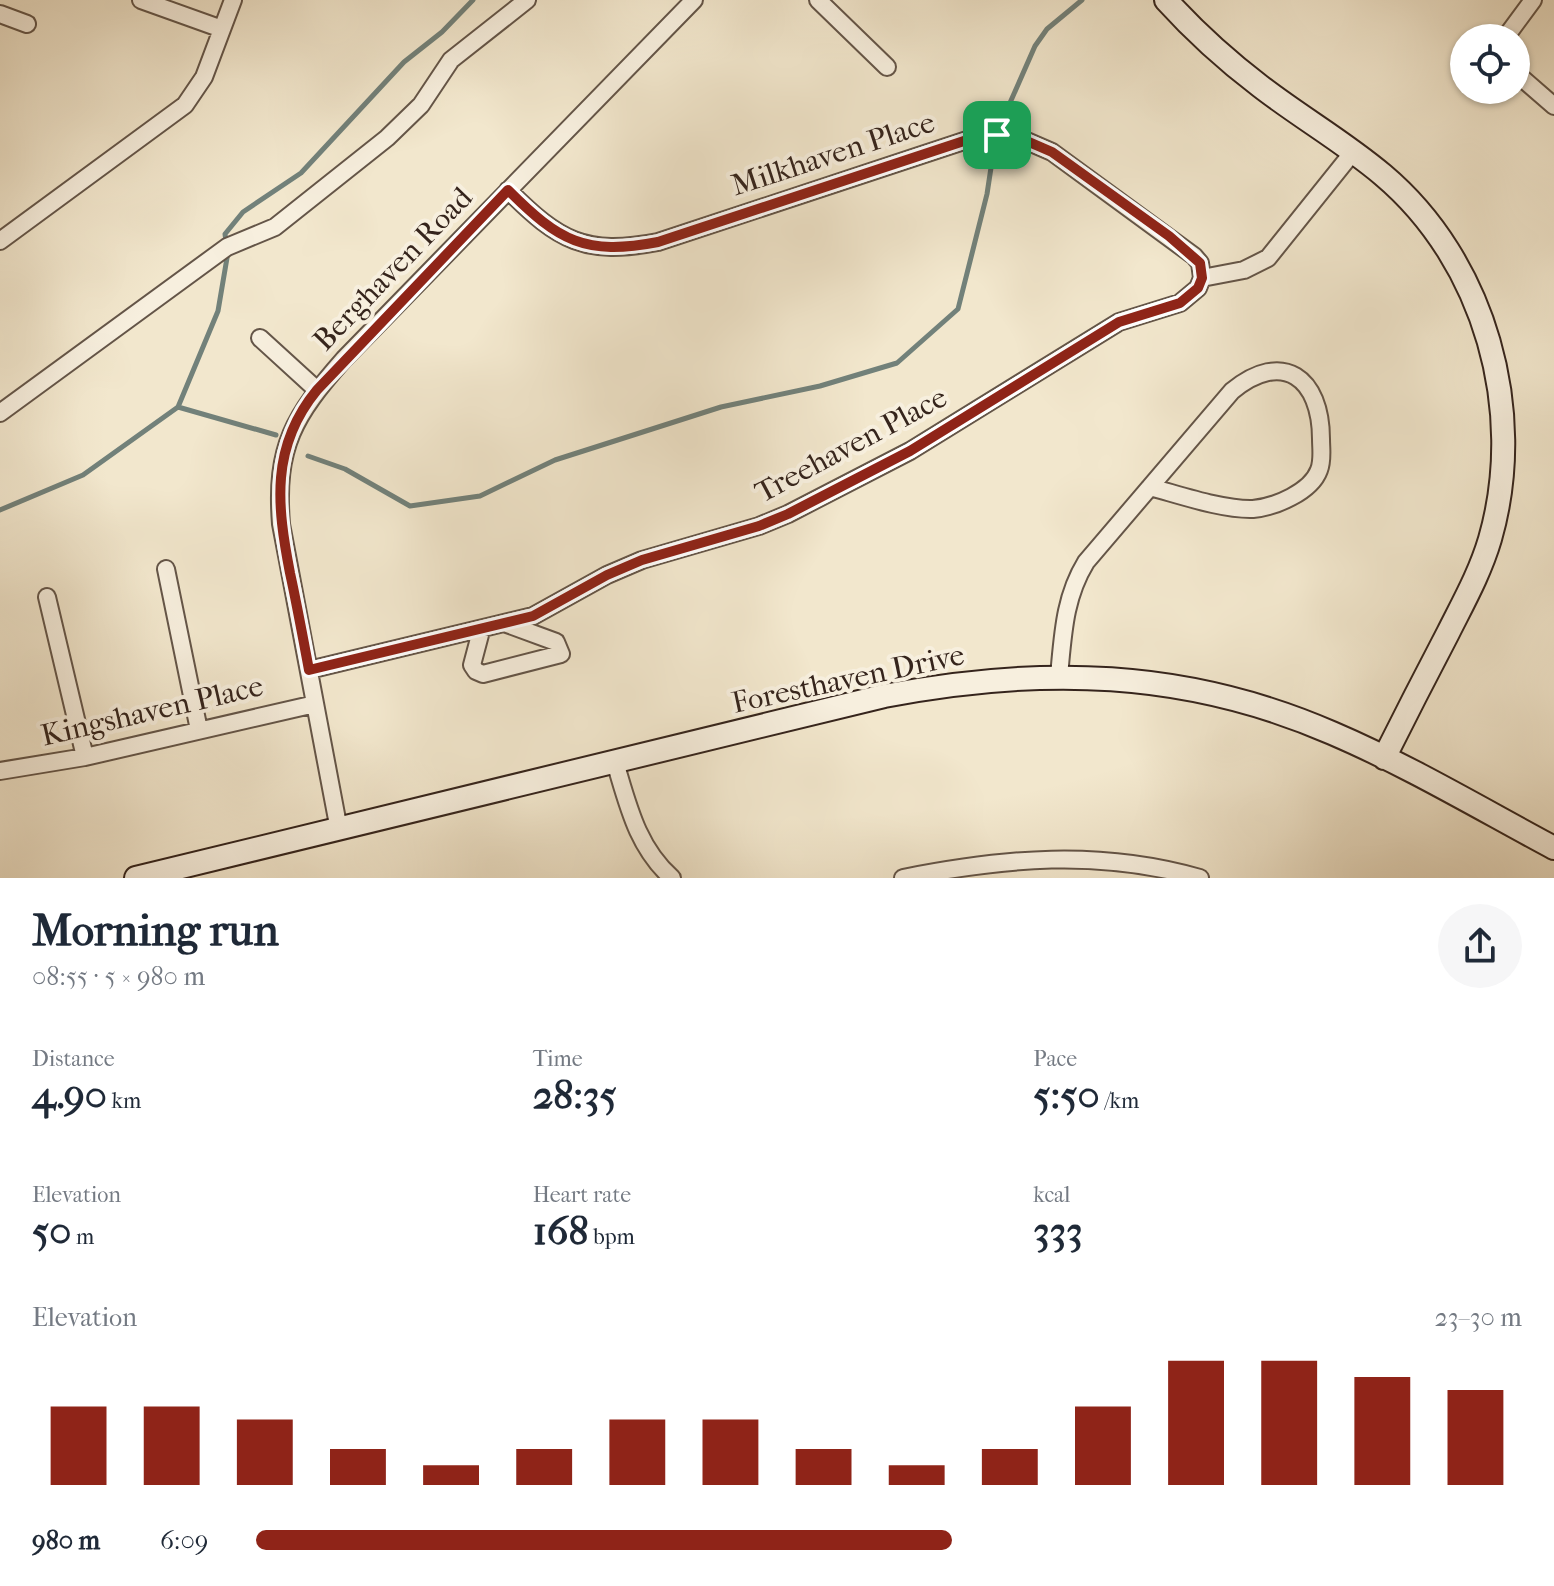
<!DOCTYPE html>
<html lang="en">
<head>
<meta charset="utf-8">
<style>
	body { margin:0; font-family:"IM FELL French Canon",serif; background:#f6f6f7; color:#1f2937; height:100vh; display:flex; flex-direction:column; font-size:30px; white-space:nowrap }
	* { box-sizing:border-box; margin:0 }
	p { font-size:26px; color:#747a83 }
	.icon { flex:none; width:44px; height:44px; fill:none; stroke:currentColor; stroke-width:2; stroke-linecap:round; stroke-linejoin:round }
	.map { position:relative; height:878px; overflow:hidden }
	.details { display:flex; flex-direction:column; background:#fff; flex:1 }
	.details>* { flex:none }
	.buttons { position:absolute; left:1450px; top:24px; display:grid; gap:16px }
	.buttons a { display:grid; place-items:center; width:80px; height:80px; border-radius:50%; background:#fff; box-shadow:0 2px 6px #0004; font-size:40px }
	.pin { position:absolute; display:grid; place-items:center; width:68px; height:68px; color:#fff; margin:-34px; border-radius:16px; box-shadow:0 4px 12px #0006 }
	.round { display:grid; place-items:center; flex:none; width:84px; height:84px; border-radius:42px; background:#f6f6f7 }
	.head { display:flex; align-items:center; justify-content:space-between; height:136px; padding:0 32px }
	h1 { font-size:44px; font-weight:800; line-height:60px }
	.metrics { display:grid; grid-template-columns:repeat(3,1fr); gap:12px; height:136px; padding:8px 32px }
	.metrics div { display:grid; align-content:center }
	.metrics b { font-size:40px; font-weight:800 }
	.metrics small { font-size:22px; font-weight:400 }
	.metrics p { font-size:22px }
	.chart { height:224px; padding:16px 32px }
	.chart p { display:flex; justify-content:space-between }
	.chart svg { width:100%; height:144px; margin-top:8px; stroke:#8f2418; stroke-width:6 }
	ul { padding:0 32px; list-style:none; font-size:26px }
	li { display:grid; grid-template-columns:128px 96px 1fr; align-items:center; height:60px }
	li i { height:20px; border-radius:10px; background:#8f2418 }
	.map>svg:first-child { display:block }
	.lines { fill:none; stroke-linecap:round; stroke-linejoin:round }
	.stream { stroke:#72817a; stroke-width:5 }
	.street-casing { stroke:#645548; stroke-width:20 }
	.secondary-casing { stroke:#35241c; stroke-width:26 }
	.street { stroke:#f7efde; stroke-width:16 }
	.secondary { stroke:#f7efde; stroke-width:22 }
	.route-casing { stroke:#fff; stroke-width:16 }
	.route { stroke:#8f2418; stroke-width:10 }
	.labels { text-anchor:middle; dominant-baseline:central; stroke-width:8; stroke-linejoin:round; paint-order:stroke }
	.street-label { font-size:30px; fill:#35241c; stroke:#f7efde }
</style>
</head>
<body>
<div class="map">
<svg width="1554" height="878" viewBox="0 0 1554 878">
	<rect width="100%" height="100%" fill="#f2e7cd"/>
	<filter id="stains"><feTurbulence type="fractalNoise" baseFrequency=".0025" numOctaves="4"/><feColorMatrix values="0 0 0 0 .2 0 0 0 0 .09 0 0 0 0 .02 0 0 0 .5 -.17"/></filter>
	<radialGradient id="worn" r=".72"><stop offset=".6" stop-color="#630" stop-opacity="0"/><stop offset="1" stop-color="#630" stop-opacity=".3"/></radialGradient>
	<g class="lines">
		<!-- stream -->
		<path class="stream" d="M1002,121L1035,46L1047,29L1082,0
			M226,242L225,234L243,212L301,173L404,62L442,32L473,0
			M178,407L218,311L228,252
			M308,456L345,469L410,506L480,496L555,460L721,407L820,386L897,363L958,309L987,194L994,148
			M0,510L83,475L178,407L276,435"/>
		<defs>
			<path id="street" d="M141,0L222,29
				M818,0L887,67
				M0,14L27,24
				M1505,38L1533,0
				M1516,73L1554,106
				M0,241L185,105L204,77L233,0
				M1202,278L1244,270L1268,258L1353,152
				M260,338L317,390
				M0,413L227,247L275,227L387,138L421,105L451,60L527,0
				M166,569L199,730
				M47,597L85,757
				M481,631L472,665L476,671L483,674L561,654L556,642L507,624
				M309,670L533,616L607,575L642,560L759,526L788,514L910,451L1119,322L1180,303L1198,288L1202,278L1200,263L1194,256L1052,152L1022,139L997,135L976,137L658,242C585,256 559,241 508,190
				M1059,676C1063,635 1064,598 1086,562L1232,391C1283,349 1321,378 1321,439C1321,449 1323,460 1319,470C1311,492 1275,507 1253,509C1223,510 1180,495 1150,487
				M615,762C628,805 637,847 672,878
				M0,771L85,757L315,704
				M339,830L281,524C275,446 294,416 344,359L694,0
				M903,878C1004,858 1099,849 1200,878"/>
			<path id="secondary" d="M1166,0C1195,32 1226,60 1260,86C1300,117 1344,142 1383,175C1485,261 1527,411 1490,539C1480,573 1463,603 1448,633C1426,675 1405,716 1384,758
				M136,878L884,696C1040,666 1185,669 1332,733C1409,766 1481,809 1554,848"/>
		</defs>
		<!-- street casing -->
		<use href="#street" class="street-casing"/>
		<!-- secondary casing -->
		<use href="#secondary" class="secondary-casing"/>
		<!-- street -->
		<use href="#street" class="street"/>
		<!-- secondary -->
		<use href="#secondary" class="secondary"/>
	</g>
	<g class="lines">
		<defs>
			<path id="route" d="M997,135L1022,139L1052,152L1169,236L1200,263L1202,278L1198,288L1180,303L1119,322L910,451L788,514L759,526L642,560L607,575L533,616L309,670C303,638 297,605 290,573C277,506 270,447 317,390L508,190C559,241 585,256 658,242L976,137Z"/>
		</defs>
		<!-- route casing -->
		<use href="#route" class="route-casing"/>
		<!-- route -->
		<use href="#route" class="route"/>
	</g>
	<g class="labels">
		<!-- street labels -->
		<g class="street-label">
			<text transform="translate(833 154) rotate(-18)">Milkhaven Place</text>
			<text transform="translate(393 269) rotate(-46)">Berghaven Road</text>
			<text transform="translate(851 445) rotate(-28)">Treehaven Place</text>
			<text transform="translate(848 679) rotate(-12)">Foresthaven Drive</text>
			<text transform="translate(152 711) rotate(-13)">Kingshaven Place</text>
		</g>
	</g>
	<rect width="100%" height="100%" filter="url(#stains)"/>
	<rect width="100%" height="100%" fill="url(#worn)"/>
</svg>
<div class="buttons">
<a><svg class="icon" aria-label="locate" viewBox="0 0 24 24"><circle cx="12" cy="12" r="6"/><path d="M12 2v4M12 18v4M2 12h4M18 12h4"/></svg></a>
</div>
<div class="pin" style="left:997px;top:135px;background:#1e9e55"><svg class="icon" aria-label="arrive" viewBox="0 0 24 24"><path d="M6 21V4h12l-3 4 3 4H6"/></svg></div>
</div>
<section class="details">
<div class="head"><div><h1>Morning run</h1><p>08:55 · 5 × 980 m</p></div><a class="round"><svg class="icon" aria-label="share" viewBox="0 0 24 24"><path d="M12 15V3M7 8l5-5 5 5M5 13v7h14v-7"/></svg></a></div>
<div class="metrics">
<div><p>Distance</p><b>4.90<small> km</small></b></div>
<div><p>Time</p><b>28:35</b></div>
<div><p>Pace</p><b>5:50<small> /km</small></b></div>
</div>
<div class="metrics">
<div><p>Elevation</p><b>50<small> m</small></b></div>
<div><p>Heart rate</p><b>168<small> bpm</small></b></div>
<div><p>kcal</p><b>333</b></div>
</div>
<div class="chart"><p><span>Elevation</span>23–30 m</p>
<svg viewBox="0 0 160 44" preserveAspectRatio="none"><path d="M5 44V20M15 44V20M25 44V24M35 44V33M45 44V38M55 44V33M65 44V24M75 44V24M85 44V33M95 44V38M105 44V33M115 44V20M125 44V6M135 44V6M145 44V11M155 44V15"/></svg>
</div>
<ul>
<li><b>980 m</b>6:09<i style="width:55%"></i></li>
</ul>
</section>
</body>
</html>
